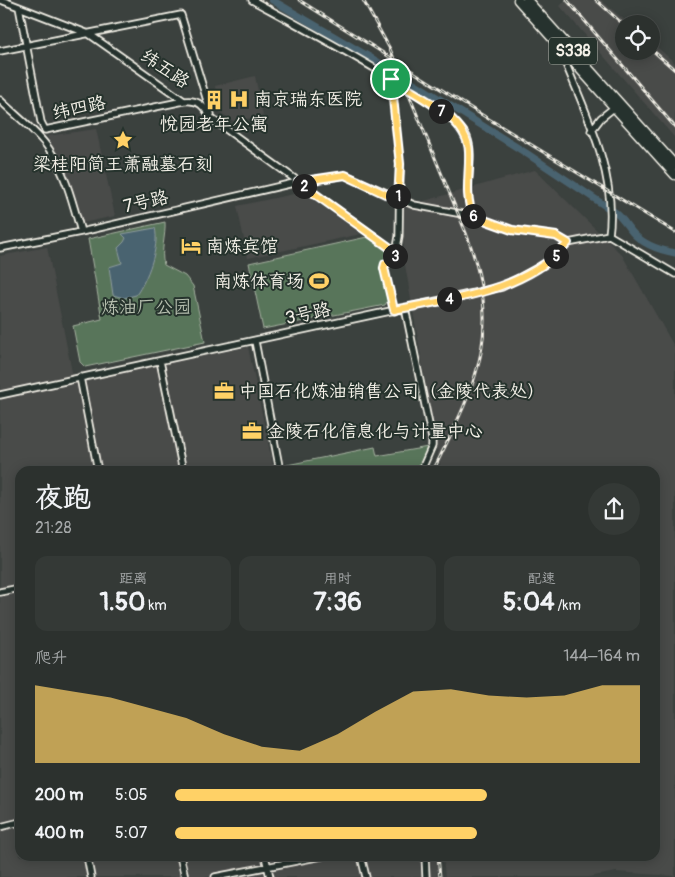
<!DOCTYPE html>
<html lang="zh">
<head>
<meta charset="utf-8">
<style>
	body { margin:0; font-family:Pangolin,"LXGW WenKai TC",sans-serif; background:#343936; color:#f1f3f6; height:100vh; display:flex; flex-direction:column; font-size:19px; white-space:nowrap }
	* { box-sizing:border-box; margin:0 }
	p { font-size:16px; color:#a6a9aa }
	.icon { flex:none; width:28px; height:28px; fill:none; stroke:currentColor; stroke-width:2; stroke-linecap:round; stroke-linejoin:round }
	.map { position:relative; flex:1; overflow:hidden }
	.drawer { position:absolute; left:15px; top:466px; width:645px; height:395px; display:flex; flex-direction:column; background:#2c312e; border-radius:15px; box-shadow:0 2px 12px #0003,0 0 0 1px #484c4a }
	.drawer>* { flex:none }
	.controls { position:absolute; left:615px; top:15px; display:grid; gap:10px }
	.controls a { display:grid; place-items:center; width:45px; height:45px; border-radius:50%; background:#2c312e; box-shadow:0 2px 12px #0003,0 0 0 1px #484c4a; font-size:25px }
	.pin { position:absolute; display:grid; place-items:center; width:42px; height:42px; color:#fff; margin:-21px; border:2px solid #fff; border-radius:50%; box-shadow:0 1px 5px #0007 }
	.km { position:absolute; width:25px; height:25px; margin:-12px; border-radius:50%; background:#222; color:#fff; font-size:14px; line-height:25px; text-align:center }
	.round { display:grid; place-items:center; flex:none; width:52px; height:52px; border-radius:26px; background:#343936 }
	.head { display:flex; align-items:center; justify-content:space-between; height:85px; padding:0 20px }
	h1 { font-size:28px; font-weight:700; line-height:38px }
	.figures { display:grid; grid-template-columns:repeat(3,1fr); gap:8px; height:85px; padding:5px 20px }
	.figures div { display:grid; align-content:center; border-radius:12px; background:#343936; text-align:center }
	.figures b { font-size:25px; font-weight:700 }
	.figures small { font-size:14px; font-weight:400 }
	.figures p { font-size:14px }
	.chart { height:140px; padding:10px 20px }
	.chart p { display:flex; justify-content:space-between }
	.chart svg { width:100%; height:90px; margin-top:5px; fill:#ffd166; opacity:.7 }
	ul { padding:0 20px; list-style:none; font-size:16px }
	li { display:grid; grid-template-columns:80px 60px 1fr; align-items:center; height:38px }
	li i { height:12px; border-radius:6px; background:#ffd166 }
	.map>svg:first-child { display:block }
	.built { fill:#4a4b4a }
	.green { fill:#58745a; stroke:#a6b2a1 }
	.water { fill:#4a636f; stroke:#8e9c9f }
	.lines { fill:none; stroke-linecap:round; stroke-linejoin:round }
	.river { stroke:#4a636f; stroke-width:7 }
	.minor-casing { stroke:#f4f1e8; stroke-width:9 }
	.major-casing { stroke:#f4f1e8; stroke-width:11 }
	.minor { stroke:#26332d; stroke-width:5.5 }
	.major { stroke:#26332d; stroke-width:8 }
	.rail-casing { stroke:#f4f1e8; stroke-width:3 }
	.rail { stroke:#26332d; stroke-width:1; stroke-dasharray:4; stroke-linecap:butt }
	.route-casing { stroke:#fff; stroke-width:10 }
	.route { stroke:#ffd166; stroke-width:6 }
	.labels { text-anchor:middle; dominant-baseline:central; stroke-width:4; stroke-linejoin:round; paint-order:stroke }
	.shield { fill:#26332d; stroke:#b6b8b0; stroke-width:1 }
	.shield-label { font-size:16px; font-weight:bold; fill:#f4f1e8 }
	.street-label { font-size:18px; fill:#f4f1e8; stroke:#26332d }
	.poi-label { font-size:18px; fill:#f4f1e8; stroke:#26332d; text-anchor:start }
	.park-label { font-size:18px; fill:#b6bfaf; stroke:#26332d }
</style>
</head>
<body>
<div class="map">
<svg width="675" height="877" viewBox="0 0 675 877">
	<rect width="100%" height="100%" fill="#3b413e"/>
	<filter id="ink" filterUnits="userSpaceOnUse"><feTurbulence type="fractalNoise" baseFrequency=".02" numOctaves="2"/><feDisplacementMap in="SourceGraphic" scale="10" xChannelSelector="R" yChannelSelector="G"/><feConvolveMatrix kernelMatrix="1 2 1 2 8 2 1 2 1" color-interpolation-filters="sRGB"/></filter>
	<g filter="url(#ink)">
		<!-- built -->
		<path class="built" d="M566,0H601L629,24H624V51H651V42L675,63V138L560,6Z
			M255,76L263,116L233,121L220,112L215,86Z
			M96,129L115,216L82,223L64,167L47,136Z
			M535,170L622,255L675,348V876L616,872L588,877H445L443,856H655V471H441L404,259L403,207Z
			M303,192L361,234L248,258L237,206Z
			M47,247L74,382L248,347L274,471H20V856H437L438,877H0V256Z"/>
		<!-- green -->
		<path class="green" d="M165,222C166,236 160,251 164,265L185,276L193,286L205,342L85,367L80,362L73,326L102,319L88,239Z
			M367,237L389,253L381,265L389,298L385,305L263,329L249,263Z
			M375,447L377,456L428,447L417,471H288L287,465Z"/>
		<!-- water -->
		<path class="water" d="M155,228C160,247 147,280 136,295L124,298L113,295L109,267L122,263L118,248L124,242L126,238L122,234Z"/>
		<g class="lines">
			<!-- river -->
			<path class="river" d="M272,0L414,83L526,153L616,213C623,219 626,225 632,232C643,245 659,250 675,253"/>
			<defs>
				<path id="minor" d="M1,0L89,34L184,101C200,99 204,107 212,119L396,252
					M252,0C288,20 455,107 467,137C476,161 461,187 473,216
					M19,7L41,122L45,130L184,101
					M559,47C582,106 618,171 609,235
					M0,51L181,15L211,114
					M391,79L400,164L399,236L395,259L385,264L384,268L394,311
					M0,100C16,116 37,131 49,149C66,174 73,204 81,232
					M591,131L601,118L616,106
					M609,235L675,274
					M0,248L81,232L298,182L345,175L414,205L473,216L512,230L556,236L568,243
					M405,308L432,439V446L421,471
					M255,341L280,471
					M160,361L183,471
					M80,377L98,471
					M0,395L502,287L554,259L568,243L609,235
					M270,471L280,469
					M0,592L20,588
					M0,827L20,822
					M87,856L91,877
					M180,856L185,877
					M265,856L270,877
					M361,856L366,877
					M425,856L426,877
					M215,877L322,856"/>
				<path id="major" d="M518,0L675,175
					M527,0L675,165"/>
			</defs>
			<!-- minor casing -->
			<use href="#minor" class="minor-casing"/>
			<!-- major casing -->
			<use href="#major" class="major-casing"/>
			<!-- minor -->
			<use href="#minor" class="minor"/>
			<!-- major -->
			<use href="#major" class="major"/>
			<defs>
				<path id="rail" d="M299,0L474,110L675,232
					M363,0L390,49L466,233C504,333 477,382 433,471
					M567,0L675,127
					M596,0L624,25
					M651,49L675,70
					M438,856L440,877"/>
			</defs>
			<!-- rail casing -->
			<use href="#rail" class="rail-casing"/>
			<!-- rail -->
			<use href="#rail" class="rail"/>
		</g>
	</g>
	<g class="lines" filter="url(#ink)">
		<defs>
			<path id="route" d="M391,79C418,96 468,117 469,152C470,175 464,194 473,216L512,230L556,236L568,243C525,292 455,298 394,310L384,268L385,264L395,259L396,252L298,182L345,175L398,200L400,164Z"/>
		</defs>
		<!-- route casing -->
		<use href="#route" class="route-casing"/>
		<!-- route -->
		<use href="#route" class="route"/>
	</g>
	<!-- icons -->
	<defs>
		<symbol id="hospital-bare" viewBox="-9 -9 18 18"><path d="M-5-5h3v3.5h4V-5h3V5h-3V1.5h-4V5h-3Z" fill="#ffd166" stroke="#26332d" stroke-width="2.5" paint-order="stroke"/></symbol>
		<symbol id="building-bare" viewBox="-9 -9 18 18"><path d="M-4-6H4V6H1V3H-1V6H-4ZM-2.5-4.3h1.7v1.8h-1.7ZM.8-4.3h1.7v1.8H.8ZM-2.5-1h1.7V.8h-1.7ZM.8-1h1.7V.8H.8Z" fill="#ffd166" stroke="#26332d" stroke-width="2.5" paint-order="stroke"/></symbol>
		<symbol id="sight-bare" viewBox="-9 -9 18 18"><path d="M0-6L1.8-2.2L6-1.7L2.9 1.2L3.7 5.4L0 3.3L-3.7 5.4L-2.9 1.2L-6-1.7L-1.8-2.2Z" fill="#ffd166" stroke="#26332d" stroke-width="2.5" paint-order="stroke"/></symbol>
		<symbol id="hotel-bare" viewBox="-9 -9 18 18"><path d="M-6-4.5h1.5V1H6V5H4.5V3h-9V5H-6ZM-4 0a1.8 1.8 0 1 1 3.6 0ZM.5 0V-2.5h3Q6-2.5 6 0Z" fill="#ffd166" stroke="#26332d" stroke-width="2.5" paint-order="stroke"/></symbol>
		<symbol id="stadium-bare" viewBox="-9 -9 18 18"><path d="M0-5a6.5 5 0 1 0 0 10a6.5 5 0 1 0 0-10ZM-3.5-1.8h7v3.6h-7Z" fill="#ffd166" stroke="#26332d" stroke-width="2.5" paint-order="stroke"/></symbol>
		<symbol id="office-bare" viewBox="-9 -9 18 18"><path d="M-6-3h4V-5.5h4V-3h4V5H-6ZM-1-4.5V-3h2v-1.5ZM-6 0V1H6V0Z" fill="#ffd166" stroke="#26332d" stroke-width="2.5" paint-order="stroke"/></symbol>
	</defs>
	<g fill-rule="evenodd">
		<use href="#hospital-bare" x="225" y="85" width="28" height="28"/>
		<use href="#building-bare" x="200" y="86" width="28" height="28"/>
		<use href="#sight-bare" x="109" y="126" width="28" height="28"/>
		<use href="#hotel-bare" x="177" y="232" width="28" height="28"/>
		<use href="#stadium-bare" x="305" y="267" width="28" height="28"/>
		<use href="#office-bare" x="210" y="377" width="28" height="28"/>
		<use href="#office-bare" x="238" y="417" width="28" height="28"/>
	</g>
	<g class="labels">
		<!-- shield labels -->
		<rect class="shield" x="549" y="37.5" width="48" height="27" rx="4"/>
		<g class="shield-label">
			<text x="573" y="51">S338</text>
		</g>
		<!-- street labels -->
		<g class="street-label">
			<text transform="translate(165 69) rotate(34)">纬五路</text>
			<text transform="translate(79 108) rotate(-12)">纬四路</text>
			<text transform="translate(146 202) rotate(-13)">7号路</text>
			<text transform="translate(308 314) rotate(-12)">3号路</text>
		</g>
		<!-- poi labels -->
		<g class="poi-label">
			<text x="254" y="99">南京瑞东医院</text>
			<text x="214" y="124" text-anchor="middle">悦园老年公寓</text>
			<text x="123" y="164" text-anchor="middle">梁桂阳简王萧融墓石刻</text>
			<text x="206" y="246">南炼宾馆</text>
			<text x="304" y="281" text-anchor="end">南炼体育场</text>
			<text x="239" y="391">中国石化炼油销售公司（金陵代表处）</text>
			<text x="267" y="431">金陵石化信息化与计量中心</text>
		</g>
		<!-- park labels -->
		<g class="park-label">
			<text x="146" y="307">炼油厂公园</text>
		</g>
	</g>
</svg>
<div class="controls">
<a><svg class="icon" aria-label="locate" viewBox="0 0 24 24"><circle cx="12" cy="12" r="6"/><path d="M12 2v4M12 18v4M2 12h4M18 12h4"/></svg></a>
</div>
<div class="pin" style="left:391px;top:79px;background:#1e9e55"><svg class="icon" aria-label="arrive" viewBox="0 0 24 24"><path d="M6 21V4h12l-3 4 3 4H6"/></svg></div>
<b class="km" style="left:398px;top:196px">1</b>
<b class="km" style="left:304px;top:186px">2</b>
<b class="km" style="left:395px;top:256px">3</b>
<b class="km" style="left:449px;top:299px">4</b>
<b class="km" style="left:556px;top:256px">5</b>
<b class="km" style="left:473px;top:216px">6</b>
<b class="km" style="left:441px;top:111px">7</b>
<section class="drawer">
<div class="head"><div><h1>夜跑</h1><p>21:28</p></div><a class="round"><svg class="icon" aria-label="share" viewBox="0 0 24 24"><path d="M12 15V3M7 8l5-5 5 5M5 13v7h14v-7"/></svg></a></div>
<div class="figures">
<div><p>距离</p><b>1.50<small> km</small></b></div>
<div><p>用时</p><b>7:36</b></div>
<div><p>配速</p><b>5:04<small> /km</small></b></div>
</div>
<div class="chart"><p><span>爬升</span>144–164 m</p>
<svg viewBox="0 0 160 44" preserveAspectRatio="none"><path d="M0 44V6L10 9L20 12L30 17L40 22L50 30L60 36L70 38L80 30L90 19L100 9L110 8L120 11L130 12L140 11L150 6L160 6V44z"/></svg>
</div>
<ul>
<li><b>200 m</b>5:05<i style="width:67%"></i></li>
<li><b>400 m</b>5:07<i style="width:65%"></i></li>
</ul>
</section>
</div>
</body>
</html>
